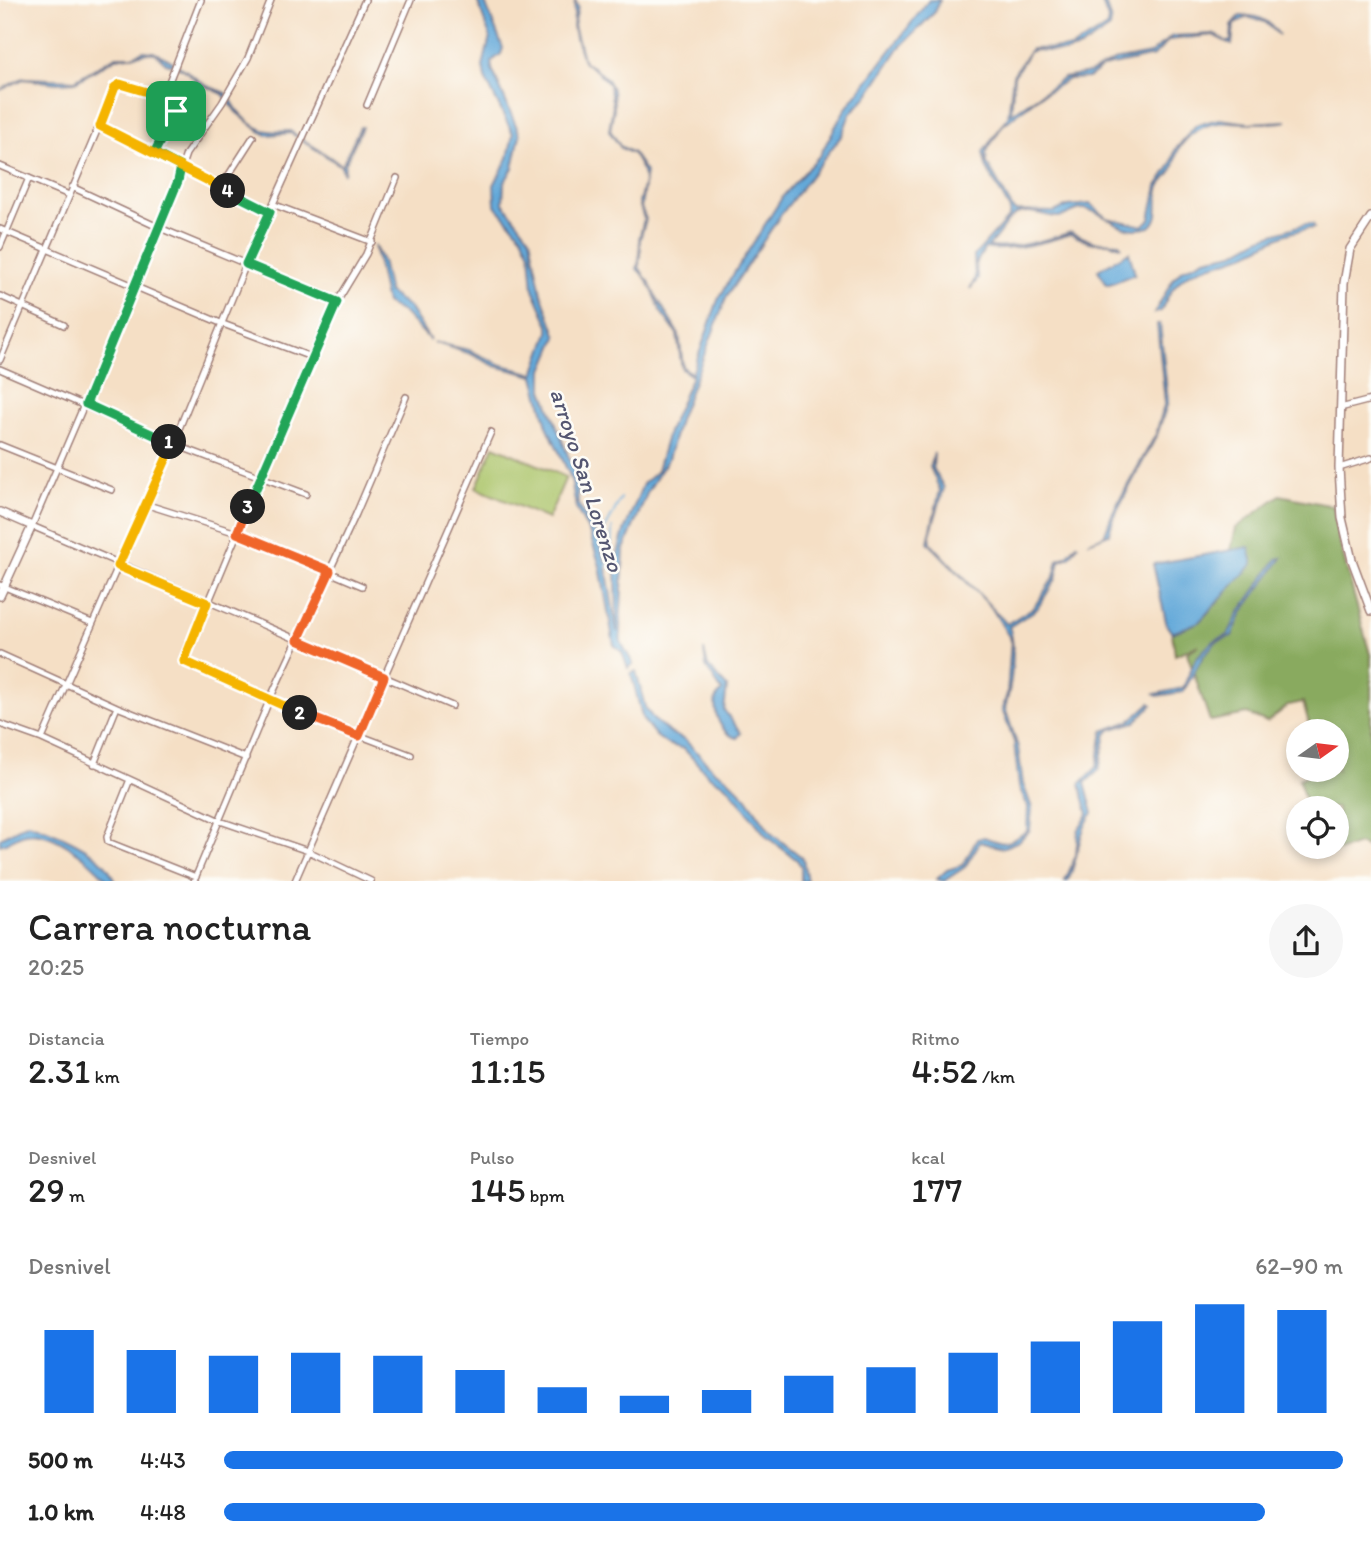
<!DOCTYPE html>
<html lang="es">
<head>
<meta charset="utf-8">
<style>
	body { margin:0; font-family:Itim,sans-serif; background:#f6f6f6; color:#222; height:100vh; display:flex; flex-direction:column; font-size:26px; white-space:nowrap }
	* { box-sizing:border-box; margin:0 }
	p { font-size:23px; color:#767676 }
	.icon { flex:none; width:38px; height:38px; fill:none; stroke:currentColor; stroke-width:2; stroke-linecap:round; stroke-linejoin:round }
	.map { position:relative; height:881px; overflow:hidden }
	.drawer { display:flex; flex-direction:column; background:#fff; flex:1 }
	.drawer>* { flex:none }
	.needle { width:46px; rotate:76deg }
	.controls { position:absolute; left:1286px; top:719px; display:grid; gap:14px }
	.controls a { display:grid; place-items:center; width:63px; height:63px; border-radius:50%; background:#fff; box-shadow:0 4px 10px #0003; font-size:35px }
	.pin { position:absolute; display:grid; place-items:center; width:60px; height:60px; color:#fff; margin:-30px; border-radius:14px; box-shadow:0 4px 10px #0006 }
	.km { position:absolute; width:35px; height:35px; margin:-18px; border-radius:50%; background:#222; color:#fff; font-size:19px; line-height:35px; text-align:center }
	.round { display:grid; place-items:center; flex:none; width:74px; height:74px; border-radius:37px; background:#f6f6f6 }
	.overview { display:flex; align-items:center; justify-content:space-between; height:119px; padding:0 28px }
	h1 { font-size:38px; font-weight:600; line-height:52px }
	.figures { display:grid; grid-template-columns:repeat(3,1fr); gap:10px; height:119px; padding:7px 28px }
	.figures div { display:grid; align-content:center }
	.figures b { font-size:35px; font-weight:600 }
	.figures small { font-size:19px; font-weight:400 }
	.figures p { font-size:19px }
	.chart { height:196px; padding:14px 28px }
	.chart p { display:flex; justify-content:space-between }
	.chart svg { width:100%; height:126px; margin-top:7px; stroke:#1a73e8; stroke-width:6 }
	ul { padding:0 28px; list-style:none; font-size:23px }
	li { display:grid; grid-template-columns:112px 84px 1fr; align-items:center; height:52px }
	li i { height:18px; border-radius:9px; background:#1a73e8 }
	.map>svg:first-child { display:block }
	.green { fill:#acc56b; stroke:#7b724b; stroke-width:2 }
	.forest { fill:#89aa5f; stroke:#6a6445; stroke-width:2 }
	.water { fill:#63a9d9; stroke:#566482; stroke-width:2 }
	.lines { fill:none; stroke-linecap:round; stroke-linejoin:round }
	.stream { stroke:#63a9d9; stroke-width:2 }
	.minor-casing { stroke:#a07f78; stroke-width:8 }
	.tertiary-casing { stroke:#a07f78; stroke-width:10 }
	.minor { stroke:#fff; stroke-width:5 }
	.tertiary { stroke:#fff; stroke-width:7 }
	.split-1-casing { stroke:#fff; stroke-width:14 }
	.split-2-casing { stroke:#fff; stroke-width:14 }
	.split-3-casing { stroke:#fff; stroke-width:14 }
	.split-4-casing { stroke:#fff; stroke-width:14 }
	.split-5-casing { stroke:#fff; stroke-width:14 }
	.split-1 { stroke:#22a559; stroke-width:9 }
	.split-2 { stroke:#f5b400; stroke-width:9 }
	.split-3 { stroke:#f0652b; stroke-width:9 }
	.split-4 { stroke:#22a559; stroke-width:9 }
	.split-5 { stroke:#f5b400; stroke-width:9 }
	.labels { text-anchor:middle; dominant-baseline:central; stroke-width:5; stroke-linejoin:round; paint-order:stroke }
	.water-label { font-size:23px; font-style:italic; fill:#545671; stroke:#fdfcf7 }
</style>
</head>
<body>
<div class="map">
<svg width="1371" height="881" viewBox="0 0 1371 881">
	<rect width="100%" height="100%" fill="#fdfcf7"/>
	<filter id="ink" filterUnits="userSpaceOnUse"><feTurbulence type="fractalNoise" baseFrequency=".0143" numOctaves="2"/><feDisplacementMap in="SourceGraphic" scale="14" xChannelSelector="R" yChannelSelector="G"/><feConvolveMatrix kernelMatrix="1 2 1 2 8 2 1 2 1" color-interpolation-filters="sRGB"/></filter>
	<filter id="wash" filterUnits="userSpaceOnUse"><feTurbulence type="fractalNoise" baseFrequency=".00686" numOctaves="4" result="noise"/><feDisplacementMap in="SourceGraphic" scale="28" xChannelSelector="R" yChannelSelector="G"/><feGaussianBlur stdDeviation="1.57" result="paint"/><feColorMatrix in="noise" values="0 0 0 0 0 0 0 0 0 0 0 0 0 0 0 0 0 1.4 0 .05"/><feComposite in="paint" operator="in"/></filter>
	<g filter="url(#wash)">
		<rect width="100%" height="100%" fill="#f5dfc5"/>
		<!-- green -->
		<path class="green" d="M494,446L566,477L548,519L476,488Z"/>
		<!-- forest -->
		<path class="forest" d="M1280,495L1333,506L1338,537L1371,658V849L1359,844L1324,856L1322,851L1318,852L1317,847H1337V808H1307L1299,779L1321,770H1337V732L1311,731L1303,702L1289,705L1267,722L1247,714L1210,721L1187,653L1199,645L1175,655L1172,633L1199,622L1219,601L1236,528Z"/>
		<!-- water -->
		<path class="water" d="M477,0H484L503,48L501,54L491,62L492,69L520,135L513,168L504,183L503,203L530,238L541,293L557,337L543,370V390L577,479L578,504L594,531L605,561L617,632L616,560L623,534L643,484L657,471L668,432L692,376L682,369L677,334L661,312L649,281L637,269L641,252L639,239L644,219L639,203L644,182L643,172L633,154L621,148L609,131L613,106L609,84L593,67L584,63L573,29L575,0L578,7L574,26L584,62L606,78L613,90L614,108L610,130L620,146L633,153L646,172L641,208L646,219L640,239L639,267L679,335L683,367L692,374L718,300L731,278L783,196L820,155L844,111L929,0H940L935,12L899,48L867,96L850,114L842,135L780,216L727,296L679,420L668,459L648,491L624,549L620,630L621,642L633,664L628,668L622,652L614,645L600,566L589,532L576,508L571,478L547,426L534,376L495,366L471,354L433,342L469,350L499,364L534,374L549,332V326L533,289L530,253L522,236L495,205L494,185L508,158L513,134L485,78L483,66L490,37Z
			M1101,0H1104L1111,20L1110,28L1080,48L1065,52L1035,50L1029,52L1014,76L1011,114L1064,78L1089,73L1114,61L1150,54L1172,36L1214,34L1227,42L1231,41L1232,25L1240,16C1258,14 1269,20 1279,35L1265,22L1247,17L1234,24L1232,45L1213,35L1169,40L1154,56L1103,67L1088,78L1069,79L1037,98L1002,126L986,152L987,163L1014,211L1054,212L1068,206L1090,204L1107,218L1143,226L1150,219L1157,186L1171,165L1175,150L1196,125L1219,119L1249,123L1287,121C1245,130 1207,106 1179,149C1175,155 1176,163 1173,169C1169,175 1163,180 1160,187C1154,200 1163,216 1150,227C1119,235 1114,217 1089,210C1076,206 1070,216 1058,217C1045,217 1028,207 1015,215C1006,220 997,239 988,246C1003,252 1054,238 1071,232L1094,242L1118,243L1122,247L1109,243H1092L1070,234C1051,241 1003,253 985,248L975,265L978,279L970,289L975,279L974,256L1009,217L1010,210L986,167L983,152L1008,117L1013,75L1031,49L1071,48L1107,27L1108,19Z
			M143,51C166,51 187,74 207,86C213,89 222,90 227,94C232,99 234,107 239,112C256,132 267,133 290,131L342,165L360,127H362L345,164L344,174L341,166L291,133L267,135L259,131L236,112L223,94L198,83L186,70L166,63L154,52L116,58L75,82L57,83L23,79L0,90L23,78L75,80L116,56H133Z
			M1305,224H1313L1314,228C1284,231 1269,243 1243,255C1204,271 1181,263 1161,311L1154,313L1174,278L1182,270L1205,259L1234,253L1261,238Z
			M374,245L382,261L389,293L409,307L430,340L404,313L386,303Z
			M1129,252L1135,274L1107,285L1098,270Z
			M1157,324H1160L1168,402L1157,435L1114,516L1109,534L1088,542L1104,536L1113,512L1156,434L1165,402Z
			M934,453L933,468L944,488L930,535L931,543L1007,624L1034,607L1054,577L1058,560L1067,556L1077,544L1078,545L1070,557L1060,561L1056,579L1037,609L1009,627C1017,645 1011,689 1005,708L1018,747L1023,784L1032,808L1030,830L1019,841L1003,848L980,842L965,867L944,881L937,879L947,870L963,865L977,839L984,837C1007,846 1005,845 1027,831L1028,807L1019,787L1014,742L1002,709L1007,694L1011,640L991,607L928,542L940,490L930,467Z
			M1249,547L1253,564L1199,622L1172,633L1167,626L1153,564Z
			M1282,558L1242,613L1232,636L1216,642L1204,655L1183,692L1157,696L1155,694L1183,688L1196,658L1213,641L1228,635L1238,614L1277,559Z
			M704,650L708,666L727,687L724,710L741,733L737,738C721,734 713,714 716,698L722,691L706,667Z
			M636,671L645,707L654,720L672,734L685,740L714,770L727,778L746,797L772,834L803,858L807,881H801V866L797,860L767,837L728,787L709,776L684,749L667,744L656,736L643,720L631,673Z
			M1150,703L1152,705L1135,722L1112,729L1106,734L1099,770L1085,783L1093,813C1077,833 1079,858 1068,881H1065L1076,855L1078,831L1088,814L1080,784L1097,767L1103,731L1130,721Z
			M28,823C54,832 108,852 114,881H108C91,861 52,828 25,834C16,836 9,843 0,845V838Z"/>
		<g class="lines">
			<!-- stream -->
			<path class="stream" d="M598,543L621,498
				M606,567L611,553L612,528"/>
		</g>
	</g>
	<g filter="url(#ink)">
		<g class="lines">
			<defs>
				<path id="minor" d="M271,0L248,58L222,103L186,154L164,219L32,526L452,706
					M163,97L201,0
					M367,105L411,0
					M99,126L117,85L175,100L176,111L154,153
					M0,166L69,195
					M397,178L366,254L337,302L311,357L184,661L269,701L411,755
					M72,187L160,228L337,302
					M221,187L253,137
					M275,205L372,242
					M0,229L223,324L311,357
					M0,247L29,178
					M0,296L64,325
					M0,360L99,126L270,212
					M0,369L173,444L306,494
					M1340,408L1371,400
					M0,445L112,490
					M1339,468L1371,458
					M148,505L237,533L362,586
					M0,585L92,623
					M0,654L117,707L246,758
					M0,724L42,739L220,821L308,851L371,881
					M42,739L118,566L148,505L246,264L365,0
					M94,764L117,707
					M129,782L107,837L108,842L196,877
					M194,881L269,701L356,514L406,397
					M295,881L491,432"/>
				<path id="tertiary" d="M1371,217L1350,249L1344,283L1339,468L1342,518L1352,560L1371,611
					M0,512L32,526L0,596"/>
			</defs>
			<!-- minor casing -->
			<use href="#minor" class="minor-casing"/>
			<!-- tertiary casing -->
			<use href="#tertiary" class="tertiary-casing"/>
			<!-- minor -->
			<use href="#minor" class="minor"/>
			<!-- tertiary -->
			<use href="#tertiary" class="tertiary"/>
		</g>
	</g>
	<g class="lines" filter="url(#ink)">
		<defs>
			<path id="split-1" d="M169,442L86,404L178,181L181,167L154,153L176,111"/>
			<path id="split-2" d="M169,442L173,444L118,566L207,603L184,661L300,713"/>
			<path id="split-3" d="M248,507L237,533L330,571L298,640L384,677L359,736L300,713"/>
			<path id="split-4" d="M228,191L270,212L246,264L337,302L248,507"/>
			<path id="split-5" d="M176,111L174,100L120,84L115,87L100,126L228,191"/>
		</defs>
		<!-- split-1 casing -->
		<use href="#split-1" class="split-1-casing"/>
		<!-- split-2 casing -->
		<use href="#split-2" class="split-2-casing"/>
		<!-- split-3 casing -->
		<use href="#split-3" class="split-3-casing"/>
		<!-- split-4 casing -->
		<use href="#split-4" class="split-4-casing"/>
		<!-- split-5 casing -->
		<use href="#split-5" class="split-5-casing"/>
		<!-- split-1 -->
		<use href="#split-1" class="split-1"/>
		<!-- split-2 -->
		<use href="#split-2" class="split-2"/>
		<!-- split-3 -->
		<use href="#split-3" class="split-3"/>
		<!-- split-4 -->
		<use href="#split-4" class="split-4"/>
		<!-- split-5 -->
		<use href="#split-5" class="split-5"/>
	</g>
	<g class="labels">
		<!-- water labels -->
		<g class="water-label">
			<text transform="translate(587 480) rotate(72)">arroyo San Lorenzo</text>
		</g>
	</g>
</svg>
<div class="controls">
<a><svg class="needle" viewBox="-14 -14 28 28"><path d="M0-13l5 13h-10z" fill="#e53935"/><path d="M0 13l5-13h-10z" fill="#767676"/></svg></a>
<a><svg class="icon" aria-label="locate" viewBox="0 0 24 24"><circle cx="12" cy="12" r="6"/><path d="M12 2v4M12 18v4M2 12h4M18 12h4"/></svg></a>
</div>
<div class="pin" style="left:176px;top:111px;background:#1e9e55"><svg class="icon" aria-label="arrive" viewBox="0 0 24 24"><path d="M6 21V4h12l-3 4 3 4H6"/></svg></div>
<b class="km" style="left:169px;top:442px">1</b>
<b class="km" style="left:300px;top:713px">2</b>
<b class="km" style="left:248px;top:507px">3</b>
<b class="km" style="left:228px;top:191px">4</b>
</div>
<section class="drawer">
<div class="overview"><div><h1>Carrera nocturna</h1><p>20:25</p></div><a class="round"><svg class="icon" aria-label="share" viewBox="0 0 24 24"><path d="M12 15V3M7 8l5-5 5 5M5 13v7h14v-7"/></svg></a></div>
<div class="figures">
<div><p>Distancia</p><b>2.31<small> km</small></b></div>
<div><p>Tiempo</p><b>11:15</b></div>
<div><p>Ritmo</p><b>4:52<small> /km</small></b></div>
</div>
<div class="figures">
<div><p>Desnivel</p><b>29<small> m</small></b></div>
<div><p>Pulso</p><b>145<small> bpm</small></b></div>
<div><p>kcal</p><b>177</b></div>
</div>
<div class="chart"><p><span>Desnivel</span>62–90 m</p>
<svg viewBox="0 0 160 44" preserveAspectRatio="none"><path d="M5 44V15M15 44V22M25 44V24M35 44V23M45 44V24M55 44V29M65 44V35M75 44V38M85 44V36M95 44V31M105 44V28M115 44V23M125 44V19M135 44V12M145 44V6M155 44V8"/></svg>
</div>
<ul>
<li><b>500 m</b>4:43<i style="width:100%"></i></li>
<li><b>1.0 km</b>4:48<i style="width:93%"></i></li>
</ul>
</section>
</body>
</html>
